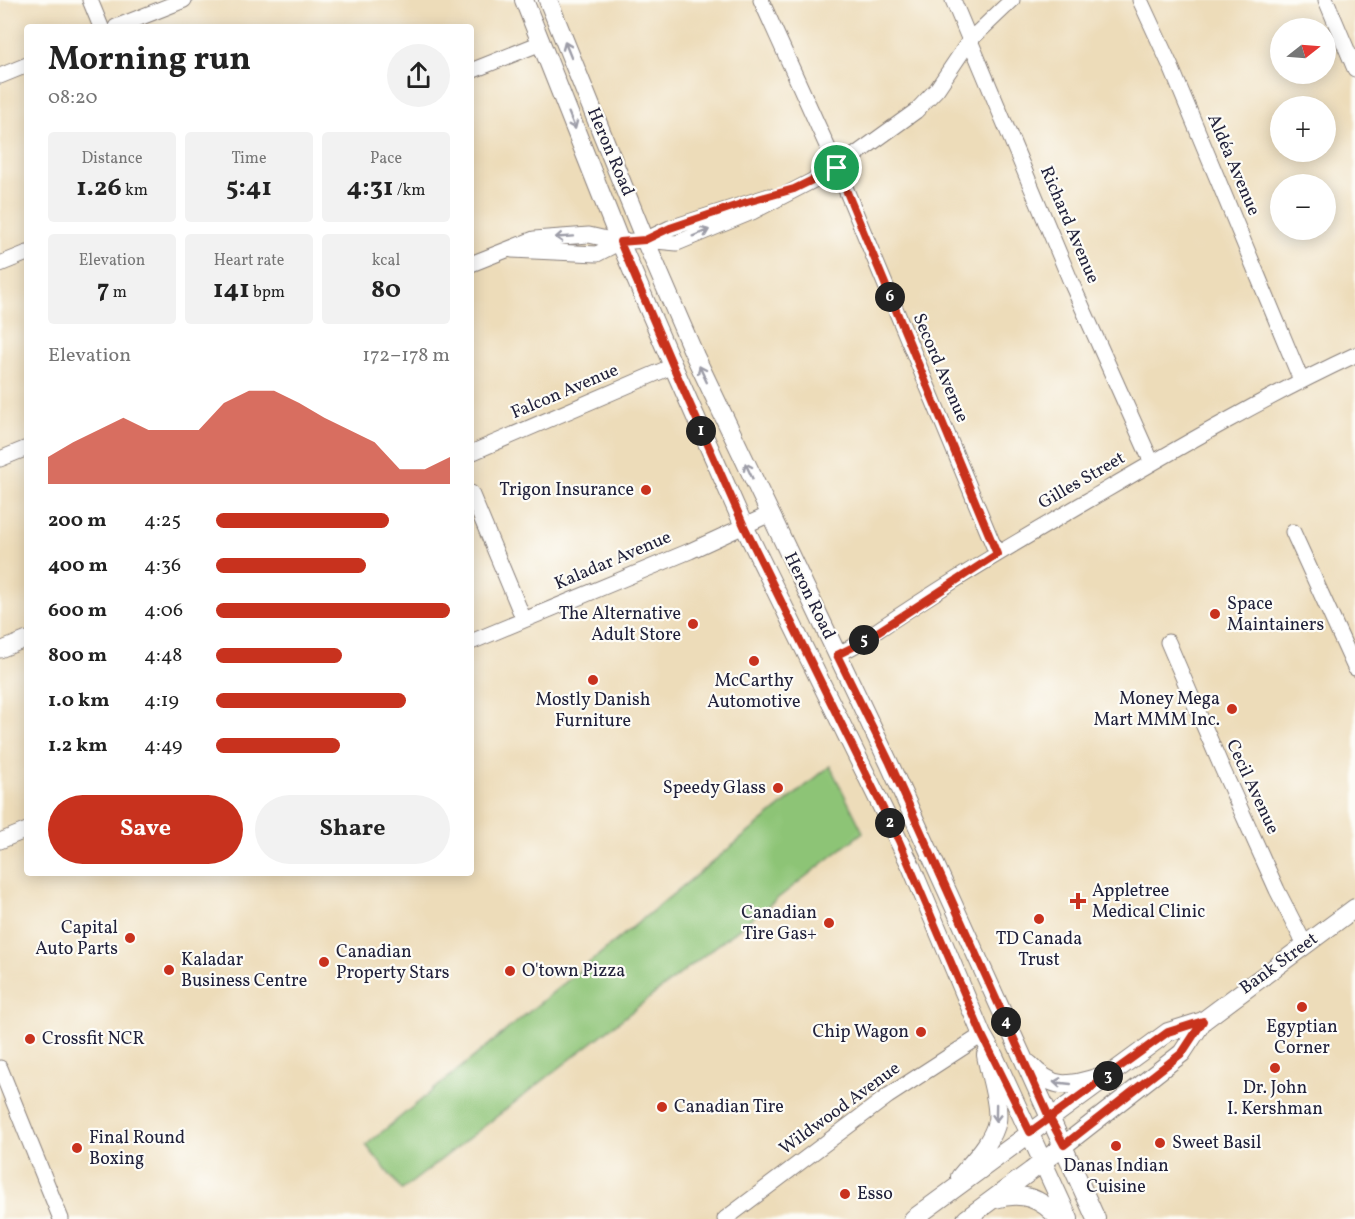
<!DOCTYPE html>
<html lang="en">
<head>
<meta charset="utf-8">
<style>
	body { margin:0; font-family:Vollkorn,serif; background:#f2f2f2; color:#222; height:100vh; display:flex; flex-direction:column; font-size:22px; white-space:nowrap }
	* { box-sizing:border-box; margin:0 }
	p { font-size:20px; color:#767676 }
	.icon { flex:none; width:33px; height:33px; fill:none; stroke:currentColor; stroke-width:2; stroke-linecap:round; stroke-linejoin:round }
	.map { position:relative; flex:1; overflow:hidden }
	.details { position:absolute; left:24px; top:24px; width:450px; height:852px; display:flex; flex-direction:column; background:#fff; border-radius:6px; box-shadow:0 3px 15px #0003 }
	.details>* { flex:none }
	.needle { width:39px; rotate:73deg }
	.fabs { position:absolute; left:1270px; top:18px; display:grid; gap:12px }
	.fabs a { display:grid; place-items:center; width:66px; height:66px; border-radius:50%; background:#fff; box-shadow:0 3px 15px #0003; font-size:30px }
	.pin { position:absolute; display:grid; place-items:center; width:51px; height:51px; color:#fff; margin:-26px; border:3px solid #fff; border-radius:50%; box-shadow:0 2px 6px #0007 }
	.km { position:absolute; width:30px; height:30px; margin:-15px; border-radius:50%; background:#222; color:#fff; font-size:16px; line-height:30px; text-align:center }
	.round { display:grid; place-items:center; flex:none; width:63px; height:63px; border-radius:32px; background:#f2f2f2 }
	.headline { display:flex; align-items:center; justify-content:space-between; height:102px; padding:0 24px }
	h1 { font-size:33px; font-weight:700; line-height:45px }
	.stats { display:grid; grid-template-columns:repeat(3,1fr); gap:9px; height:102px; padding:6px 24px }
	.stats div { display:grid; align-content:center; border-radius:6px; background:#f2f2f2; text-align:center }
	.stats b { font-size:26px; font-weight:700 }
	.stats small { font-size:16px; font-weight:400 }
	.stats p { font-size:16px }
	.chart { height:168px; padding:12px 24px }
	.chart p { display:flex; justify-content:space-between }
	.chart svg { width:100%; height:108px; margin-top:6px; fill:#c8321e; opacity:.7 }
	.cta { display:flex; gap:12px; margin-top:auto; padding:12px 24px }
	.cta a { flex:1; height:69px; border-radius:36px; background:#c8321e; color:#fff; font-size:24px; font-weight:700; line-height:69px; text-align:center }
	.cta a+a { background:#f2f2f2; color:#222 }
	ul { padding:0 24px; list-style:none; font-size:20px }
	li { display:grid; grid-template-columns:96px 72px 1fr; align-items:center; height:45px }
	li i { height:15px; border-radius:8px; background:#c8321e }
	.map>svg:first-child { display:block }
	.green { fill:#8dc476; stroke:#587358; stroke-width:1.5 }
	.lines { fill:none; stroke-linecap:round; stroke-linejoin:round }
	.minor-casing { stroke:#887f7a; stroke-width:17 }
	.major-casing { stroke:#887f7a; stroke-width:20 }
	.minor { stroke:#fff; stroke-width:15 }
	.major { stroke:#fff; stroke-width:18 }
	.oneway { stroke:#9c9ca7 }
	.route-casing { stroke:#fff; stroke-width:12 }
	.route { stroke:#c8321e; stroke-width:8 }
	.poi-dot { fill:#c8321e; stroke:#fdfcf7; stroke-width:2 }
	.labels { text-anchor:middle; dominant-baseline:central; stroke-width:4.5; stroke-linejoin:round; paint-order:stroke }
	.street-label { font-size:18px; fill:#22223b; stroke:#fdfcf7 }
	.poi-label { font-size:18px; fill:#22223b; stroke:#fdfcf7; text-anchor:start }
</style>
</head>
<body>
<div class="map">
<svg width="1355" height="1219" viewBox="0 0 1355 1219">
	<rect width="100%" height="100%" fill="#fdfcf7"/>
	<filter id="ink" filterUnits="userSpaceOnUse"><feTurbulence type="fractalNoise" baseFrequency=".0167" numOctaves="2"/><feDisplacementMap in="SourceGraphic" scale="12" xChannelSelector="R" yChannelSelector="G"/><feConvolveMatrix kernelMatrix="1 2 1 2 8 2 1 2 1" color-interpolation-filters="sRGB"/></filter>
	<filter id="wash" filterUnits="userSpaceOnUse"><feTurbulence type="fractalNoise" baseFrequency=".008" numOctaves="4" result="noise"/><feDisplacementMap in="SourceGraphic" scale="24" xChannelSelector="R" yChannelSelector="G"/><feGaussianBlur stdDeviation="1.35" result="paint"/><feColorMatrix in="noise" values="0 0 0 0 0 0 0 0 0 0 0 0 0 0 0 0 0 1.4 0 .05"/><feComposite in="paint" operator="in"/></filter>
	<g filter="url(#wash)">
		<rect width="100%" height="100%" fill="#eddcb9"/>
		<!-- green -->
		<path class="green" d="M830,766L863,832L402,1190L366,1145Z"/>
	</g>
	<g filter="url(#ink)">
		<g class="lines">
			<defs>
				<path id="minor" d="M90,0L101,27
					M761,0L837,168L997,554
					M953,0L1071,282L1152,463
					M1140,0L1171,67L1301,380
					M1326,0L1355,69
					M116,27L184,0
					M471,71L541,43
					M0,76L27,65
					M645,240L670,228L769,196
					M512,250L597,254L620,242
					M0,264L27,253
					M471,264L534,239L589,235L620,242L645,240L677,243L752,212L837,168L916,111L937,89L970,40L1012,0
					M471,453L673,366
					M0,459L27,448
					M471,493L524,620
					M1293,532L1355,668
					M471,642L690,551L770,514
					M1168,642L1222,768L1277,890L1305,945
					M0,650L27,639
					M837,655L859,643C936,589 1017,542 1099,494C1183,445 1267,396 1355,355
					M0,841L27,830
					M0,1068L61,1219
					M725,1219L888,1096L982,1035"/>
				<path id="major" d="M524,0L620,242L673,366L744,526L911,866L982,1035L994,1056L1069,1219
					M548,0L645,240L695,356L889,763L1096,1219
					M1029,1064C1053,1090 1067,1087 1099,1077
					M960,1177C973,1161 993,1142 997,1121C1000,1103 989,1074 986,1055
					M995,1199C1022,1191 1042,1198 1059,1219
					M913,1219L1168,1032L1203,1021L1355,908
					M966,1219L1031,1171L1182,1053L1203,1021"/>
			</defs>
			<!-- minor casing -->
			<use href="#minor" class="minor-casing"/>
			<!-- major casing -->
			<use href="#major" class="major-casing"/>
			<!-- minor -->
			<use href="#minor" class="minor"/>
			<!-- major -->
			<use href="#major" class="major"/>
		</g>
		<!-- one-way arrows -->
		<defs><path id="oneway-shaft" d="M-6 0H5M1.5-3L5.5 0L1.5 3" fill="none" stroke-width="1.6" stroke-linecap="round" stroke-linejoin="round" transform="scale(1.5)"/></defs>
		<g class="oneway">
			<use href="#oneway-shaft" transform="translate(568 50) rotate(-112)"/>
			<use href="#oneway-shaft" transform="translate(572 121) rotate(68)"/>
			<use href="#oneway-shaft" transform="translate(701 233) rotate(-22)"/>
			<use href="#oneway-shaft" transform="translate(564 237) rotate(176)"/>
			<use href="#oneway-shaft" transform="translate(703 374) rotate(-115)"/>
			<use href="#oneway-shaft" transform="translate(749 471) rotate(-115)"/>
			<use href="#oneway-shaft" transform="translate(1062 1083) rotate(-174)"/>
			<use href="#oneway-shaft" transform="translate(996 1113) rotate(91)"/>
		</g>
	</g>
	<g class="lines" filter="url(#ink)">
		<defs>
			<path id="route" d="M837,168L794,189L747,202L670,228L645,240L620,242L673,366L744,526L899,841L982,1035L1030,1132L1168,1032L1203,1021L1182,1053L1064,1145L1050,1119L890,763L837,655L859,644L997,554L837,168"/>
		</defs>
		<!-- route casing -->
		<use href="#route" class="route-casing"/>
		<!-- route -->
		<use href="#route" class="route"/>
	</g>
	<!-- markers -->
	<g class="poi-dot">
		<circle cx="646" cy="490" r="6"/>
		<circle cx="1215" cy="614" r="6"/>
		<circle cx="693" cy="624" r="6"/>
		<circle cx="754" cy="661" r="6"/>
		<circle cx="593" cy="680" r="6"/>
		<circle cx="1232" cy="709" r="6"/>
		<circle cx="778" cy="788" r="6"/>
		<path d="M1075 892h6v6h6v6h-6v6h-6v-6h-6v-6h6z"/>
		<circle cx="1039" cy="919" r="6"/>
		<circle cx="829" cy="923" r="6"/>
		<circle cx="130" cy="938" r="6"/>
		<circle cx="324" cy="962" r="6"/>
		<circle cx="169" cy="970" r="6"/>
		<circle cx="510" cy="971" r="6"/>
		<circle cx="1302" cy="1007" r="6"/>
		<circle cx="921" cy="1032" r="6"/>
		<circle cx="30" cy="1039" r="6"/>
		<circle cx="1275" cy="1068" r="6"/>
		<circle cx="662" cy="1107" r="6"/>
		<circle cx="1160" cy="1143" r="6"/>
		<circle cx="1116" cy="1146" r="6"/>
		<circle cx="77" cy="1148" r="6"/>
		<circle cx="845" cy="1194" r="6"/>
	</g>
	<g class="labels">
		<!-- street labels -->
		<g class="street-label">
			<text transform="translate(610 152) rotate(67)">Heron Road</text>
			<text transform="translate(1233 165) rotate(67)">Aldéa Avenue</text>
			<text transform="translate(1069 225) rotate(67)">Richard Avenue</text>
			<text transform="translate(940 368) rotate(67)">Secord Avenue</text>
			<text transform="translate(565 392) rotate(-23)">Falcon Avenue</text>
			<text transform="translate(1082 481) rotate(-30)">Gilles Street</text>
			<text transform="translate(613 561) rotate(-23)">Kaladar Avenue</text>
			<text transform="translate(809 596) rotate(64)">Heron Road</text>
			<text transform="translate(1252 787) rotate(65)">Cecil Avenue</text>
			<text transform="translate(1279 964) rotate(-36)">Bank Street</text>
			<text transform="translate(840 1109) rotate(-36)">Wildwood Avenue</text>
		</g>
		<!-- poi labels -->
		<g class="poi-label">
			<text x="634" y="490" text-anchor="end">Trigon Insurance</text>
			<text x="1227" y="604">Space<tspan x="1227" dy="21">Maintainers</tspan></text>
			<text x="681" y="614" text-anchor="end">The Alternative<tspan x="681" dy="21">Adult Store</tspan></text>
			<text x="754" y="681" text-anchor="middle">McCarthy<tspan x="754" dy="21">Automotive</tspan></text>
			<text x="1220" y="699" text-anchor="end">Money Mega<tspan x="1220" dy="21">Mart MMM Inc.</tspan></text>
			<text x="593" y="700" text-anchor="middle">Mostly Danish<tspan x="593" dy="21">Furniture</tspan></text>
			<text x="766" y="788" text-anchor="end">Speedy Glass</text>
			<text x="1092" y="891">Appletree<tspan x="1092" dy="21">Medical Clinic</tspan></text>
			<text x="817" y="913" text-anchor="end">Canadian<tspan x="817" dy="21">Tire Gas+</tspan></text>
			<text x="118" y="928" text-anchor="end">Capital<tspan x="118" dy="21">Auto Parts</tspan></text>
			<text x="1039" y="939" text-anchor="middle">TD Canada<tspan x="1039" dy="21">Trust</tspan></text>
			<text x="336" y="952">Canadian<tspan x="336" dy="21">Property Stars</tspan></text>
			<text x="181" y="960">Kaladar<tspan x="181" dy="21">Business Centre</tspan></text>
			<text x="522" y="971">O'town Pizza</text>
			<text x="1302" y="1027" text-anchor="middle">Egyptian<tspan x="1302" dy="21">Corner</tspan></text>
			<text x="909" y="1032" text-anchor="end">Chip Wagon</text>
			<text x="42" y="1039">Crossfit NCR</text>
			<text x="1275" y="1088" text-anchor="middle">Dr. John<tspan x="1275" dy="21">I. Kershman</tspan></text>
			<text x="674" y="1107">Canadian Tire</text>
			<text x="89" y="1138">Final Round<tspan x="89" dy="21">Boxing</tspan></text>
			<text x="1172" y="1143">Sweet Basil</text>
			<text x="1116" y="1166" text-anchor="middle">Danas Indian<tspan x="1116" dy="21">Cuisine</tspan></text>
			<text x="857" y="1194">Esso</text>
		</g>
	</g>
</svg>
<div class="fabs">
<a><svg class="needle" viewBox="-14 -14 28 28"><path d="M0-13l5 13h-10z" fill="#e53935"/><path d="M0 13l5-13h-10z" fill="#767676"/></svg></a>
<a>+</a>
<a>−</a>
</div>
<div class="pin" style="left:837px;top:168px;background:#1e9e55"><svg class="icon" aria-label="arrive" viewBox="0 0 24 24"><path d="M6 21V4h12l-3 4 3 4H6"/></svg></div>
<b class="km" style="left:701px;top:431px">1</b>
<b class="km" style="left:890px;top:823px">2</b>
<b class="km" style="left:1108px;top:1076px">3</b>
<b class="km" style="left:1006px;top:1022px">4</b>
<b class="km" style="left:864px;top:640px">5</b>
<b class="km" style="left:890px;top:297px">6</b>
<section class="details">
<div class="headline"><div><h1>Morning run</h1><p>08:20</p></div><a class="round"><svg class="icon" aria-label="share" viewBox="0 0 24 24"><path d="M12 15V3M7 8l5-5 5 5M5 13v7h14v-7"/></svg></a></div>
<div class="stats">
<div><p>Distance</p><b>1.26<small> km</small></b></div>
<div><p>Time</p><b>5:41</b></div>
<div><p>Pace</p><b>4:31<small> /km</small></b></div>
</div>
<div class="stats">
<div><p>Elevation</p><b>7<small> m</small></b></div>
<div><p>Heart rate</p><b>141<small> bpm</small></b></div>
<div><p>kcal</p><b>80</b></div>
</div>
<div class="chart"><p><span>Elevation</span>172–178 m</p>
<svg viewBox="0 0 160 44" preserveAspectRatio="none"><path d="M0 44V33L10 27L20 22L30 17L40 22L50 22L60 22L70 11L80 6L90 6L100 11L110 17L120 22L130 27L140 38L150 38L160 33V44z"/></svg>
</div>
<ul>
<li><b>200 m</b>4:25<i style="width:74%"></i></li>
<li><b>400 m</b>4:36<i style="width:64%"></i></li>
<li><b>600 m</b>4:06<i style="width:100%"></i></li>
<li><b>800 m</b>4:48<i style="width:54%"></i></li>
<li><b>1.0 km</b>4:19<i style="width:81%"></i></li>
<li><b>1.2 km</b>4:49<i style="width:53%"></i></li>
</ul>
<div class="cta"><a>Save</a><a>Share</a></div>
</section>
</div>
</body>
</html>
